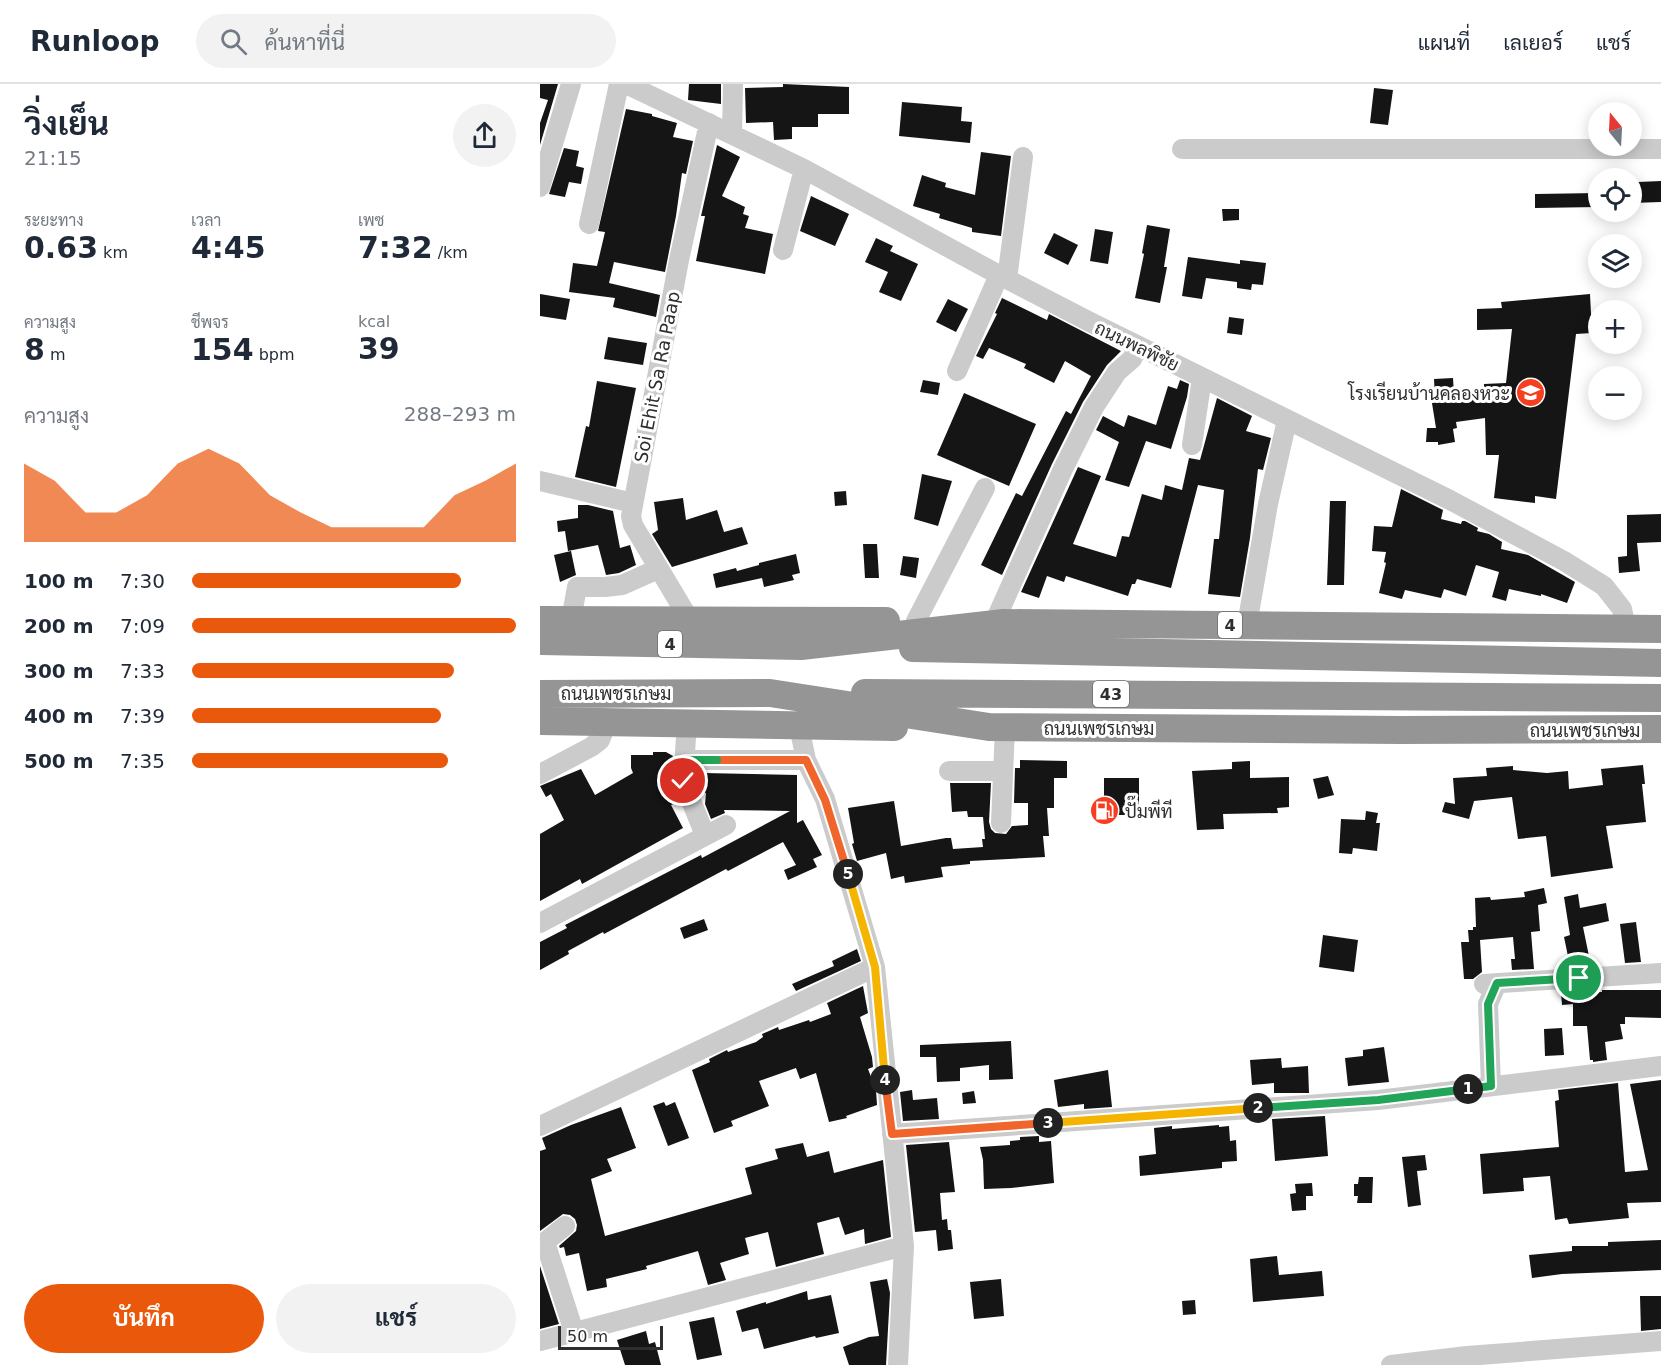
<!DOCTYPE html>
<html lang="th">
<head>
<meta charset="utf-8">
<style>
	body { margin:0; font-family:"DejaVu Sans",Sarabun,sans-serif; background:#f2f2f3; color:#1f2937; height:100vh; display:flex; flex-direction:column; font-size:22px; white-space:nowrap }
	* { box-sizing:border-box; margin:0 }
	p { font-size:20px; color:#747a83 }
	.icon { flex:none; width:33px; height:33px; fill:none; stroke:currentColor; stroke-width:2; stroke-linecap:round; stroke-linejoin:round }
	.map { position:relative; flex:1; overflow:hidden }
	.drawer { display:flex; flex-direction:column; background:#fff; width:540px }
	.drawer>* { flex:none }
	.needle { width:39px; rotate:342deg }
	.controls { position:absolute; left:1048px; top:18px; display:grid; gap:12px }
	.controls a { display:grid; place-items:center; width:54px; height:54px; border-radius:50%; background:#fff; box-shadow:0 3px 15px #0003; font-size:30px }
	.scale { position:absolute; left:18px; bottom:15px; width:105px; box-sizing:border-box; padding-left:6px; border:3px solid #2e2e2e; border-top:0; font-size:16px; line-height:21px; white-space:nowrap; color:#2e2e2e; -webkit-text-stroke:4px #fff; paint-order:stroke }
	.pin { position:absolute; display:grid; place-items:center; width:51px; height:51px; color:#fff; margin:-26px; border:3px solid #fff; border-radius:50%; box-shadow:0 2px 6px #0007 }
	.km { position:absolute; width:30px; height:30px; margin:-15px; border-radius:50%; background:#222; color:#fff; font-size:16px; line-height:30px; text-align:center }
	.round { display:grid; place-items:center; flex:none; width:63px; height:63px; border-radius:32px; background:#f2f2f3 }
	.overview { display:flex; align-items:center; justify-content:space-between; height:102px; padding:0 24px }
	h1 { font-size:33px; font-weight:700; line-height:45px }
	.metrics { display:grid; grid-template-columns:repeat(3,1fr); gap:9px; height:102px; padding:6px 24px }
	.metrics div { display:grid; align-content:center }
	.metrics b { font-size:30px; font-weight:700 }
	.metrics small { font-size:16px; font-weight:400 }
	.metrics p { font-size:16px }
	.chart { height:168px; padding:12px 24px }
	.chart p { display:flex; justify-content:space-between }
	.chart svg { width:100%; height:108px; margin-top:6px; fill:#ea580c; opacity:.7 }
	.primary-button { display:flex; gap:12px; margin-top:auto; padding:12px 24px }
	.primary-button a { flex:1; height:69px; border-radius:36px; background:#ea580c; color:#fff; font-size:24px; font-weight:700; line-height:69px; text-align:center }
	.primary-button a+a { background:#f2f2f3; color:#1f2937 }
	ul { padding:0 24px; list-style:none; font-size:20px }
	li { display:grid; grid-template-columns:96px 72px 1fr; align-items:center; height:45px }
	li i { height:15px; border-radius:8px; background:#ea580c }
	header { display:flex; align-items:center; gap:36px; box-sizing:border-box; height:84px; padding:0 30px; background:#fff; border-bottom:2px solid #e0e1e3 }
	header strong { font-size:28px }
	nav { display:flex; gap:33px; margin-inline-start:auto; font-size:21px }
	.search { width:420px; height:54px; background:#f2f2f3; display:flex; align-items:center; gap:15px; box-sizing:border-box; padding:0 21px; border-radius:33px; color:#747a83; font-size:22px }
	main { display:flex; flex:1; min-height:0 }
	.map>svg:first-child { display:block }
	.building { fill:#151515 }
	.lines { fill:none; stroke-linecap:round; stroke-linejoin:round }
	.minor { stroke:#cbcbcb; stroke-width:20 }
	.highway { stroke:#959595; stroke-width:28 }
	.split-1-casing { stroke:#fff; stroke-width:12 }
	.split-2-casing { stroke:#fff; stroke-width:12 }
	.split-3-casing { stroke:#fff; stroke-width:12 }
	.split-4-casing { stroke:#fff; stroke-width:12 }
	.split-5-casing { stroke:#fff; stroke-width:12 }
	.split-6-casing { stroke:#fff; stroke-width:12 }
	.split-7-casing { stroke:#fff; stroke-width:12 }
	.split-1 { stroke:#22a559; stroke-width:8 }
	.split-2 { stroke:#22a559; stroke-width:8 }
	.split-3 { stroke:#f5b400; stroke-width:8 }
	.split-4 { stroke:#f0652b; stroke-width:8 }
	.split-5 { stroke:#f5b400; stroke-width:8 }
	.split-6 { stroke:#f0652b; stroke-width:8 }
	.split-7 { stroke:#22a559; stroke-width:8 }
	.labels { text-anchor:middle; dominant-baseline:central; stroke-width:6; stroke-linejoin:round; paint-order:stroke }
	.shield { fill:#fff; stroke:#6d6d6d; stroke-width:1.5 }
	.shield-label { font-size:16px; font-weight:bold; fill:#2e2e2e }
	.street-label { font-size:18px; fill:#2e2e2e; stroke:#fff }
	.poi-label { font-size:18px; fill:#2e2e2e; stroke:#fff; text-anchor:end }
</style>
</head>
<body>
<header>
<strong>Runloop</strong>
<div class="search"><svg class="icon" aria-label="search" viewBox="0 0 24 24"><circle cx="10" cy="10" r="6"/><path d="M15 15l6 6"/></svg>ค้นหาที่นี่</div>
<nav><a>แผนที่</a><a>เลเยอร์</a><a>แชร์</a></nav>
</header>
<main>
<section class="drawer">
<div class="overview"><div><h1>วิ่งเย็น</h1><p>21:15</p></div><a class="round"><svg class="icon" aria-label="share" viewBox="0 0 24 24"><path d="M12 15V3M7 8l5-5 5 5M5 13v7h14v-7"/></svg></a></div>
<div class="metrics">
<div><p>ระยะทาง</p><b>0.63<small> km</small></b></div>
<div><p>เวลา</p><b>4:45</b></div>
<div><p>เพซ</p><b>7:32<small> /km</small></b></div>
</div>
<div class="metrics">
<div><p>ความสูง</p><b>8<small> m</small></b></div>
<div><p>ชีพจร</p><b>154<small> bpm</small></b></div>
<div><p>kcal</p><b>39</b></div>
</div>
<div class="chart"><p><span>ความสูง</span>288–293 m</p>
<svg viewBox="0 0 160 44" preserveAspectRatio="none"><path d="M0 44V12L10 19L20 32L30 32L40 25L50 12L60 6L70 12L80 25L90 32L100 38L110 38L120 38L130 38L140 25L150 19L160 12V44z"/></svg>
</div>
<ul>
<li><b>100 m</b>7:30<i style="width:83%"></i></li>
<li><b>200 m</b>7:09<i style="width:100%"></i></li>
<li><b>300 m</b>7:33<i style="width:81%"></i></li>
<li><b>400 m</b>7:39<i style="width:77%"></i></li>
<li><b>500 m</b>7:35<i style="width:79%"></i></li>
</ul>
<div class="primary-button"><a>บันทึก</a><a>แชร์</a></div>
</section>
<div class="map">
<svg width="1121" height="1281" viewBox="0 0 1121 1281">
	<rect width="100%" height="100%" fill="#fff"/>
	<!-- building -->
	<path class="building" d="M0,0H18L0,61V39L8,16L0,14Z
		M149,0H181V20L148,16Z
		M243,0L309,3V30H278V43H252V55L234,56L233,38L206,39L205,4L243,3Z
		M834,4L853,6L848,41L830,39Z
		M362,18L422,23L421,37L432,38L430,59L359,52Z
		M86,25L112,30V32L137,39L133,53L153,57L146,90L142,89L136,132L125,188L74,178L69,199L120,211L116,233L73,223L75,214L29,208L33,179L57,182L65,148L58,147Z
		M177,61L200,73L182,112L205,123L203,130L209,132L205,144L233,150L225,190L156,177L165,132H161Z
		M24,64L39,67L36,82L44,84L41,100L29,98L25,113L9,110Z
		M441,68L471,72L461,152L432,148V144L399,134L400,130L373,122L382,91L406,99L405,103L435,111Z
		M1121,97V118L1092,119V107H1099L1098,98Z
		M1059,109V123L995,124V110Z
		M271,112L309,130L295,162L260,147Z
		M682,125H699V136L683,137Z
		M607,141L630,145L624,183H627L620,219L595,214L604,170L602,169Z
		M555,145L573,148L568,180L550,177Z
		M514,149L538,161L528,181L504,169Z
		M336,154L353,162L350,167L378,180L361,217L339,208L348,188L325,178Z
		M648,173L700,180V176L726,179L723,201L712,200L711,206L697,204V198L666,194L662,215L642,212Z
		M0,210L30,215L26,236L0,232Z
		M1050,210L1052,249L1036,250L1016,415L995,412V419L954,414L959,371H946L945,334L916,338L917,344L913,345L915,358L898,361V358H886L887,344H896L891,313H895L894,295L913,294L914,310L944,305V300L966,299L972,245L937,246V225L962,224L961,218Z
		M462,214L507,236L509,230L581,267L567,281L543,318L512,380L462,491L441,481L476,409L482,412L526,327L531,330L551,292L525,277L514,299L484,284L486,280L449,264L443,275L436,272L457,230L455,229Z
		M408,215L428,225L416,248L396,238Z
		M689,233L704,235L702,251L687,249Z
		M68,253L107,259L103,281L64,275Z
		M383,296L400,299L398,311L380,308Z
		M640,296L649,300L647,313L631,365L606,357L589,403L565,396L579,358L556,346L563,332L584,343L588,331L616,341L628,302L637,305Z
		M57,297L96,304L76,403L35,393L46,342L49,343Z
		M424,309L496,340L469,402L397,371Z
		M677,314L712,332L706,347L731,354L723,386L718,385L710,454L700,513L668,510L674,455H679L684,406L658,401L631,504L597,495L595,500H592L588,512L526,492L524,498L507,492L499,514L481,508L538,383L561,392L533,460L576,473L582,452L589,453L602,410L622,416L625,401L642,406L649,374L660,376Z
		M382,390L412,397L398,442L374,435Z
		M861,405L903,426L901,435L921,440L922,437H925L938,444L937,447L949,450L962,458L961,465L988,471L1035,498L1027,519L1001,510V512L969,505L966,517L952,513L959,488L936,481L926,512L904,505L901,514L865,506L862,515L839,509L846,479L844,478L846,468L832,467L834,442L852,443Z
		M306,407L307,421L295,422L294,408Z
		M143,414L146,436L177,426L184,448L202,443L208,460L132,483L112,450L118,446L114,418Z
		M790,417H806L804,501H787Z
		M38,421H48L73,427L80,464L90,461L96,481L79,489L66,491L58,461L28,467L25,447L18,448L17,437L38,434Z
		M1121,430V458L1097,459L1100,487L1079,489L1078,473L1087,472V431Z
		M323,460H337L339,494H325Z
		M31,467L36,491L20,498L14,471Z
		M256,470L260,489L252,491L254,496L224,503L222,494L176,504L173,490L196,484L197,487L219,481V479Z
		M363,472L379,474L376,494L360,491Z
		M113,668H126L133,672L129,686L138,718L131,721L143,744L42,800L40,795L0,817V750L24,736L11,710L6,713L0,702L41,685L55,711L93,689L91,684V671H113Z
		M480,676L527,677V694H514V724H507L509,752H503L505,773L430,777V780L401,783L403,793L365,799L364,792L351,795L346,769L317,777L312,760L314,759L308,724L354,717L361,762L406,754H411L413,765L443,763L442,755H445L443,733H428L427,727L412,728L410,699H451L449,738L451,745L455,749L466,750L472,742L488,741V719H474L475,684H480Z
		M710,677V694L749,693V723L737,724L738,729L683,730L684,745L657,746L652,687L692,685V678Z
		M1103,681L1105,700H1102L1106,738L1066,742L1073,784L1011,793L1006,752L978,755L972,713L934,717L929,735L902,728L905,718L915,720L913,694L947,692L946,684L973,682V686L1007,689L1028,687L1029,705L1063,701L1061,685Z
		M163,689L257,691V739L263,736L282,771L273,775L277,783L248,796L244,786L256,781L243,758L188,787L186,785L64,850L63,848L28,867L29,870L0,886V858L27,844L25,841L161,771L162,774L250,727L184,726L185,729L171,735L165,720L166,709L162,708Z
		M788,692L794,711L778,715L773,695Z
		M564,694H599V731H564Z
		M826,727L838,729L836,739H840L837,767L813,764L812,770L799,769L801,735L825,736Z
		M1004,804L1007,819L998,821L1000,847L991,848L994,885L972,886L971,875H975L973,853L940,856L942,888L933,895H924L921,858H929L928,846H933V843H936L935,814L950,813L951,816L985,813L984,808Z
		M1038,810L1040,824L1066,819L1069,837L1043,843L1050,877L1030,882L1024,853L1030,851L1024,813Z
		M164,835L168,846L144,855L140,844Z
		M1096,838L1101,878L1085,879L1080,840Z
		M783,851L818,856L814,888L779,883Z
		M317,865L321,877L256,907L252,900L294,882L292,877Z
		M323,902L328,929L320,933L332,973L333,983L328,985L336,1006L337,1021L306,1032L307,1034L289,1038L276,989L260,995L256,984L219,997L229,1022L191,1037L193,1042L174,1049L152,986L170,978L169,975L187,966L188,968L216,958L223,953L222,950L229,947L238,943L239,946L269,936L270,938L291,930L287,919Z
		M1062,906H1121V934L1085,933V940H1080L1083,955L1065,958L1067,976L1053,978V976H1050L1047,942H1033V920L1022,921L1021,909L1062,908Z
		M1022,944L1024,971L1005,972L1004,945Z
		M471,957L473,995L449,996V981L420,984V997L397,998L396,973H380V961Z
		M844,963L849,998L808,1002L805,974L823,972V966Z
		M741,974L742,984L768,982L769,1009H734V999L712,1001L710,976Z
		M568,986L572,1023L544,1025V1020L518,1023L514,996Z
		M1121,996V1118L1087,1119L1089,1134L1029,1140L1027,1134L1015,1136L1010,1092L983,1094L984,1107L943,1110L940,1070L1019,1063L1015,1017L1019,1016L1018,1006L1078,999L1085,1088L1108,1086L1090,1000Z
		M372,1006L373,1016L397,1014L399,1035L363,1037L360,1008Z
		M434,1007L436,1019L423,1020L422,1009Z
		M124,1018L126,1022L135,1018L149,1054L128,1062L113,1022Z
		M81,1023L96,1064L67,1075L72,1087L51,1095L65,1152L212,1110L205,1084L238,1075L235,1065L263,1059L267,1073L289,1067L294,1089L343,1076L351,1153L325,1160L324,1145L305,1151L299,1133L277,1139L284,1170L236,1183L228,1148L205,1154L209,1170L180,1179L186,1196L168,1201L158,1167L106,1182L107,1185L66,1195L67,1203L47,1207L39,1169L26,1172L24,1163L20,1164L19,1162L36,1147L37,1141L35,1135L30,1131L23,1130L0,1147V1067L6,1065L2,1054L31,1041Z
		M785,1032L788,1072L735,1077L732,1035Z
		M679,1041V1043L689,1042L690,1057L696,1056L697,1077L682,1078V1084L600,1092L599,1072L616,1070L614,1044L632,1042V1045Z
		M499,1052V1058L511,1057L514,1099L471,1104L444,1105L443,1076L440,1063L470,1061V1057L480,1056V1053Z
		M409,1058L415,1108L400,1109L402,1136L407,1135L408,1146H411L413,1165L398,1167L396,1146L375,1148L366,1061Z
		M885,1071L887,1086L877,1087L881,1121L868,1123L862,1073Z
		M819,1093H833L832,1119H817L818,1112H814V1100H818Z
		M772,1099L773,1112H766V1126L752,1127L750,1110L756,1109L755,1100Z
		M1121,1156V1186L1022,1190L992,1194L989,1171L1032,1167V1162H1068V1158Z
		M737,1172L739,1191L782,1187L784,1212L713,1218L710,1175Z
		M0,1182L19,1240L0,1245Z
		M347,1195L350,1209L346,1281H309L303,1263L329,1253L339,1252L330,1198Z
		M461,1195L464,1232L434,1235L430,1198Z
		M267,1207L268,1216L291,1211L299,1249L276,1254L275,1252L224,1265L218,1244L202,1248L196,1227L226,1218V1220Z
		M1100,1212H1121V1245L1101,1247Z
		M655,1216L656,1230L643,1231L642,1217Z
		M174,1233L182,1271L157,1276L149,1238Z
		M106,1247L109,1260L115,1258L121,1281H85L77,1256Z"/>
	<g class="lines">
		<!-- minor -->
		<path class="minor" d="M86,0L264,85L459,191L550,238L910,416L1024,477L1064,502L1082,525L1086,544
			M192,50L193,0
			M642,65H1121
			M0,103L31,0
			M49,140L79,0
			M243,166L264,85
			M467,195L483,73
			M417,287L459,191
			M652,361L662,294
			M0,397L93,419
			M149,535L93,441L91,432L139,176L169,39
			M31,536L37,503H65L82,501L118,485
			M376,537L445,404
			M454,539L523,385L554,323L577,288L592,275L598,262
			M707,541L728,420L747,336
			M147,639L143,697L165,751
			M259,642L266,676L285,715L335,883L364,1162L358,1281
			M144,676H266
			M409,687H463
			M0,690L51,663L60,656L67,639
			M461,739L465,643
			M0,839L186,741
			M944,900L1121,889
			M951,1002L948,920L957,899
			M0,1042L335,883
			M352,1050L838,1016L1121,982
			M25,1142L5,1158L34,1248
			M0,1257L364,1162
			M851,1281L927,1272L1121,1257"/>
		<!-- highway -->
		<path class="highway" d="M0,536L346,537
			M0,557L261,562L464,539L1121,545
			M373,564L1121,579
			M325,609L1121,614
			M0,610L230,609L449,643L861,646L1121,645
			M0,637L354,643"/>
	</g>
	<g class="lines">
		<defs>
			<path id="split-1" d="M928,1005L951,1002L948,920L957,899L1039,894"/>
			<path id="split-2" d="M718,1024L838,1016L928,1005"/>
			<path id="split-3" d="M508,1039L718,1024"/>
			<path id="split-4" d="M345,996L352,1050L508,1039"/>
			<path id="split-5" d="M308,790L335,883L345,996"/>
			<path id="split-6" d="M177,676H266L285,716L308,790"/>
			<path id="split-7" d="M143,697L144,676H177"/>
		</defs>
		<!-- split-1 casing -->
		<use href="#split-1" class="split-1-casing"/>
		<!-- split-2 casing -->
		<use href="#split-2" class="split-2-casing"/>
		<!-- split-3 casing -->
		<use href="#split-3" class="split-3-casing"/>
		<!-- split-4 casing -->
		<use href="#split-4" class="split-4-casing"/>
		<!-- split-5 casing -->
		<use href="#split-5" class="split-5-casing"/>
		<!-- split-6 casing -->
		<use href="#split-6" class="split-6-casing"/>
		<!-- split-7 casing -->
		<use href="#split-7" class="split-7-casing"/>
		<!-- split-1 -->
		<use href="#split-1" class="split-1"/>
		<!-- split-2 -->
		<use href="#split-2" class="split-2"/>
		<!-- split-3 -->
		<use href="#split-3" class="split-3"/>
		<!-- split-4 -->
		<use href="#split-4" class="split-4"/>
		<!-- split-5 -->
		<use href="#split-5" class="split-5"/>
		<!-- split-6 -->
		<use href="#split-6" class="split-6"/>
		<!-- split-7 -->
		<use href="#split-7" class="split-7"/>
	</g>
	<!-- icons -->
	<defs>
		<symbol id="school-disc" viewBox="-11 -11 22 22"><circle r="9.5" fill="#f63e20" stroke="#fff"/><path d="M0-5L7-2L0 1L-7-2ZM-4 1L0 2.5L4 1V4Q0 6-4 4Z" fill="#fff"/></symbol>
		<symbol id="fuel-disc" viewBox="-11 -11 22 22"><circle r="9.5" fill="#f63e20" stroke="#fff"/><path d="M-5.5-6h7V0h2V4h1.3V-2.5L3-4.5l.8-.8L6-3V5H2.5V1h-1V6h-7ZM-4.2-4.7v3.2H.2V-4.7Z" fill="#fff"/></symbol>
	</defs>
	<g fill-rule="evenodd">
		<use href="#school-disc" x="974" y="292" width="33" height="33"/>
		<use href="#fuel-disc" x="548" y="710" width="33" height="33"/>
	</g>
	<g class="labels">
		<!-- shield labels -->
		<g class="shield">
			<rect x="678" y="528" width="24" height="26" rx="4.5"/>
			<rect x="118" y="547" width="24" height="26" rx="4.5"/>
			<rect x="553" y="597" width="36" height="26" rx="4.5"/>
		</g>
		<g class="shield-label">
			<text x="690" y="541">4</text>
			<text x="130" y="560">4</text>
			<text x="571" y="610">43</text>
		</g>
		<!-- street labels -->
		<g class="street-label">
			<text transform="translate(597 262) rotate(26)">ถนนพลพิชัย</text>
			<text transform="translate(117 293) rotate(-79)">Soi Ehit Sa Ra Paap</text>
			<text x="76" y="609">ถนนเพชรเกษม</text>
			<text x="559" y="644">ถนนเพชรเกษม</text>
			<text x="1045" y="646">ถนนเพชรเกษม</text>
		</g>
		<!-- poi labels -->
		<g class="poi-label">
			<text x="970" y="309">โรงเรียนบ้านคลองหวะ</text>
			<text x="585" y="727" text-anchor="start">ปั๊มพีที</text>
		</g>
	</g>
</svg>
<div class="controls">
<a><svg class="needle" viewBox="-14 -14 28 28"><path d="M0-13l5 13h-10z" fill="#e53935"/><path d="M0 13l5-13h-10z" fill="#747a83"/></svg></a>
<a><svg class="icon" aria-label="locate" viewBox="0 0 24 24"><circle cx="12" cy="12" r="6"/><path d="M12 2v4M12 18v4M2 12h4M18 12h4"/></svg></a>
<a><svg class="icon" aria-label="layers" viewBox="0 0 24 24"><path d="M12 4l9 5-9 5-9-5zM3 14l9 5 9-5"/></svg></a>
<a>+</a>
<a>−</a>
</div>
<div class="scale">50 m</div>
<div class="pin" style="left:1039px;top:894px;background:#1e9e55"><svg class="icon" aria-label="arrive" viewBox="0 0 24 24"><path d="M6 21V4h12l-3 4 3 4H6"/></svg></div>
<div class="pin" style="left:143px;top:697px;background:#d93025"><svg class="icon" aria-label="check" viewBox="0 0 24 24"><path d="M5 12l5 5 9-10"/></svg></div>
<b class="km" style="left:928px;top:1005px">1</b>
<b class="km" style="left:718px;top:1024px">2</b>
<b class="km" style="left:508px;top:1039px">3</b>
<b class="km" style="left:345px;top:996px">4</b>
<b class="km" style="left:308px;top:790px">5</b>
</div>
</main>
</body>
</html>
